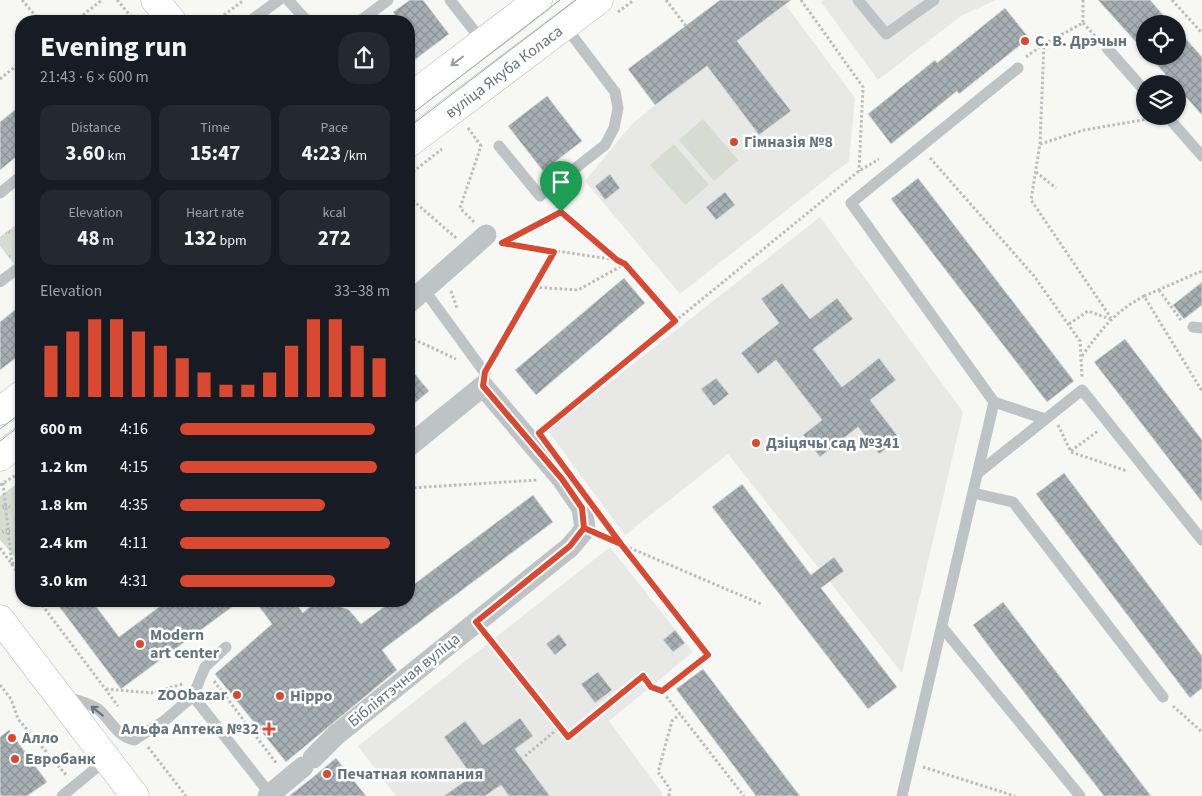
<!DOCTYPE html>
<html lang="en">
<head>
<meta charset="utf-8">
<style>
	body { margin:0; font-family:"Source Sans 3",sans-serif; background:#242831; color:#f1f3f6; height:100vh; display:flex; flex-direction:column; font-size:19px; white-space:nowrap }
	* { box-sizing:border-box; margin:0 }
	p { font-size:16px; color:#9ea1a6 }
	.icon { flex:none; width:28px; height:28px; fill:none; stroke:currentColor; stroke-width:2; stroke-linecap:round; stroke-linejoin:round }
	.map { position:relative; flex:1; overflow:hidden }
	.panel { position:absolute; left:15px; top:15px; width:400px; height:592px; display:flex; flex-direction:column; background:#171b24; border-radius:20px; box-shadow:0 1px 4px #0004 }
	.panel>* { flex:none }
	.buttons { position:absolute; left:1136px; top:15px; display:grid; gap:10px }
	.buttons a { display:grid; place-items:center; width:50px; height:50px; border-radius:50%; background:#171b24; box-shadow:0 1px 4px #0004; font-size:25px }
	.pin { position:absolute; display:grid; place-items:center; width:42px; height:42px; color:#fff; margin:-51px -21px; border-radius:50% 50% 50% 0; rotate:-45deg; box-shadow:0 0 5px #0007 }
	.pin .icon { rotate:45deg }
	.round { display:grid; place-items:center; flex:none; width:52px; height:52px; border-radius:20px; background:#242831 }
	.head { display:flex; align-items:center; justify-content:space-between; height:85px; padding:0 25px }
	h1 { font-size:28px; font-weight:700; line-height:38px }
	.stats { display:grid; grid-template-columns:repeat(3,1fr); gap:8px; height:85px; padding:5px 25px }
	.stats div { display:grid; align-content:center; border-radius:12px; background:#242831; text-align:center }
	.stats b { font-size:21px; font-weight:700 }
	.stats small { font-size:14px; font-weight:400 }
	.stats p { font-size:14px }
	.chart { height:140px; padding:10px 25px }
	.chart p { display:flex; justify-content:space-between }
	.chart svg { width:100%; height:90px; margin-top:5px; stroke:#d94932; stroke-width:6 }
	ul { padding:0 25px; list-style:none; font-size:16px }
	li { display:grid; grid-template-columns:80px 60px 1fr; align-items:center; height:38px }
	li i { height:12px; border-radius:6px; background:#d94932 }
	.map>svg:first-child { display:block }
	.built { fill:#e8e8e7 }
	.grass { fill:#d7dcd3 }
	.park { fill:url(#park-tufts) }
	.building { fill:url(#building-cross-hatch); stroke:#d8d8d6 }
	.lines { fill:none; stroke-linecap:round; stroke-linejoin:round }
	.secondary-casing { stroke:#b0b7ba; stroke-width:29 }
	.primary-casing { stroke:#b2b7ba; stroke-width:29 }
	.path { stroke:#babdbf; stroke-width:3; stroke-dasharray:2.5 2.5; stroke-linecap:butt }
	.lane { stroke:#bec3c5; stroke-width:11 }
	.street { stroke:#bec3c5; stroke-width:21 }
	.secondary { stroke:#fff; stroke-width:28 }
	.primary { stroke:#fff; stroke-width:28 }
	.tram { stroke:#a0a7ab; stroke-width:1 }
	.oneway { stroke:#929ea4 }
	.oneway2 { stroke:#64757d }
	.route-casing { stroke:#fff; stroke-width:10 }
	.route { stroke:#d94932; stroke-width:6 }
	.poi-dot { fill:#d94932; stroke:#fff; stroke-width:2 }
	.labels { text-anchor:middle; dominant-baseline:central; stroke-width:5; stroke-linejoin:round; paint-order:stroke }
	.poi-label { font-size:16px; font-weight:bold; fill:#64757d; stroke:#fff; text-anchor:start }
	.street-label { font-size:16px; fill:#64757d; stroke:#fff }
</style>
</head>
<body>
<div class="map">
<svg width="1202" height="796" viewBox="0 0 1202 796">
	<defs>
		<pattern id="park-tufts" width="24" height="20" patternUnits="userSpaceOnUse" patternTransform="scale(1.25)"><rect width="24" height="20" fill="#d7dcd3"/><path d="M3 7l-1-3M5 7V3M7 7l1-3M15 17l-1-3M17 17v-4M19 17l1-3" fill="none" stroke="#b2b7b0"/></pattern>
		<pattern id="building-cross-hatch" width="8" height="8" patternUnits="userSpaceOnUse" patternTransform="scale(1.25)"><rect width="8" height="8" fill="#a6afb3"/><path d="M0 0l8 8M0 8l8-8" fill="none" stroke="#8b9397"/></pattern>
	</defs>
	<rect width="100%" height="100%" fill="#f7f7f4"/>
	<!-- built -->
	<path class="built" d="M720,0H782L855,98L849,161L680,294L585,181L633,123L655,105L628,69Z
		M823,0H996L961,16L878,80L821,2Z
		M820,217L963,412L902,673L728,454L625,535L548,431Z
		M610,547L693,652L609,721L662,793V796H396L358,746Z"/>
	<!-- grass -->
	<path class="grass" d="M703,119L738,160L714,181L679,140Z
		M674,144L709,185L685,205L650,165Z"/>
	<!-- park -->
	<path class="park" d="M21,221V260L15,265L0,246V237Z
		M21,481V564L0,540V496Z"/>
	<!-- building -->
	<path class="building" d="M410,0H423L449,34L409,64V21H400L393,12Z
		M720,0H791L737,41L791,111L759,135L707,66L655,105L628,69Z
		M1098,0H1150L1171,24H1145V52Z
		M1005,8L1029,38L959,94L957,91L891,144L868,114L935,60L937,63Z
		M1178,30L1202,57V115L1178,88V84H1174L1149,56H1178Z
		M547,96L582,141L543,171L508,126Z
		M21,105V153L0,170V122Z
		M610,174L620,188L605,200L595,186Z
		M918,178L1074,381L1047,402L891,199Z
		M725,192L735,205L716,220L706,207Z
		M624,278L645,303L536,395L515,370Z
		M1202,282V305L1184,319L1173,305Z
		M782,283L810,319L837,298L853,319L813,349L842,387L879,358L896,380L870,400L900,439L879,454L858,427L820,457L803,435L822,420L776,360L758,374L741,353L779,323L761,299Z
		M21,305V354L0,370V322Z
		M1125,339L1202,440V502L1094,362Z
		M409,367L429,391L409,408Z
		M716,378L729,394L714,406L701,389Z
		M1064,473L1202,656V688L1190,698L1036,494Z
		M742,484L811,575L834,557L844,571L821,588L897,687L868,709L712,507Z
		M533,495L553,522L382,650L397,670L286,762L215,674L272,624L255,601H294L303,613L312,605L327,601L349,610L361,624L392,601H409V588Z
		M55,601H92L119,637L167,601H240L121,689Z
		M1003,602L1151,796H1104L993,652L973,625Z
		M675,630L685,643L673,652L663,640Z
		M559,634L567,645L555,655L546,644Z
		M703,669L800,796H756L742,777L676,689Z
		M598,672L612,690L595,703L581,684Z
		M520,718L533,736L515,749L550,796H509L501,785L485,796H444L472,776L444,737L465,721L483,745Z
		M9,730L47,782L27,796H0V737Z
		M336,758L366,796H289L312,778Z"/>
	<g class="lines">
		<defs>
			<path id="secondary" d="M155,0L172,21
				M0,619L135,796"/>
			<path id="primary" d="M409,98L538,0
				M409,143L599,0
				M0,411L21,395
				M0,457L21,441"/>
		</defs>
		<!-- secondary casing -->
		<use href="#secondary" class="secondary-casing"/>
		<!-- primary casing -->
		<use href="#primary" class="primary-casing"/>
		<!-- path -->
		<path class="path" d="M22,0L40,21
			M117,0L135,21
			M666,0L686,26
			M801,0L863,87L859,171
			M1083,0V23L1044,44L1040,144L1031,200L1111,318
			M1172,0L1202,33
			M618,12L634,0
			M75,21L102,0
			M216,21L244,0
			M1083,23L1098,39
			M1026,57L1044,44
			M0,79L21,62
			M468,128L481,146L460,208L474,222
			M1040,144L1084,130L1154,118
			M930,158L1034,276L1080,341L1082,377
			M1036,172L1056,188
			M409,175L442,149
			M409,197L456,238
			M561,212L616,258
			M503,242L561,212L553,201
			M503,243L617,260L625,264L675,321
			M532,287L554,252
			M1159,290L1181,320
			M451,291L457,308
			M1144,296L1202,271
			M1069,324L1088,311L1110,319
			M409,337L456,359
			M1082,356C1101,330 1114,312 1144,296L1202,391
			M492,359L532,287L578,290L625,264
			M1058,425L1071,452L1127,471
			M543,429L859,171L879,159
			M1071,451L1098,431
			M3,483L12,565
			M0,485L21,472
			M409,488L538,480
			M604,521L708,655L662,691L744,796
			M602,536L761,604
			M0,548L21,577
			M12,564L21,556
			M39,601L118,706
			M488,637L568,737L643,676L651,687L662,691
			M214,681L277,764
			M0,685L11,699L18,719L67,776
			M106,689L151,693L183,684
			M1173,706L1202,732
			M148,747L186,796
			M525,756L560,727
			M923,767L1015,796
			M669,796L670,789L658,772L672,721L680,714"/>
		<!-- lane -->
		<path class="lane" d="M288,0L307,21
			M450,0L483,42
			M858,0L886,34L934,0
			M250,21L279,0
			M360,21L388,0
			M1107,48L1145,91
			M1018,68L851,203L994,402L1045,419
			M1167,116L1202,156
			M499,146L540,196L605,145L614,128L618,108L615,92L565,26
			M0,193L21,176
			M0,282L21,266
			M425,291L485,373L483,386
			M1193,327L1202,328
			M978,473L1082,390L1202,540
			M973,493L1013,502L1163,697
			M942,627L1080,796
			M193,696L205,667L226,647
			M67,697C76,700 90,703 98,709C111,720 116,736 134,740L164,721L193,696L270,794
			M62,796L107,759
			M902,796L994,402"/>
		<!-- street -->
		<path class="street" d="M409,303L486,235
			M313,758L336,735L570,547L585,529L582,508L562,479L483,386L409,446
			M268,796L303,767"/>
		<!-- secondary -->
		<use href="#secondary" class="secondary"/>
		<!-- primary -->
		<use href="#primary" class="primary"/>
		<!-- tram -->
		<path class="tram" d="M409,116L560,0
			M409,127L576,0
			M0,429L21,413
			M0,441L21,425"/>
	</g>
	<!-- one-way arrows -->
	<defs><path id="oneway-shaft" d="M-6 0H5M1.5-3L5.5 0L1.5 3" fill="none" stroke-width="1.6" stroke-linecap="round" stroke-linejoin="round" transform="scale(1.25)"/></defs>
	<use class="oneway" href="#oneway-shaft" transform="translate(457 61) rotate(143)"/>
	<use class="oneway2" href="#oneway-shaft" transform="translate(97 711) rotate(-142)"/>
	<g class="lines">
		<defs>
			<path id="route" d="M561,212L502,243L554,252L485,372L483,386L562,479L582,508L584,528L621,544L708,655L662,691L651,687L643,676L568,737L476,622L570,546L584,528L621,544L539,433L675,321L625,264L617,260L561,212"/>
		</defs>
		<!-- route casing -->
		<use href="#route" class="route-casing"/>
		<!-- route -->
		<use href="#route" class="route"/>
	</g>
	<!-- markers -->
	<g class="poi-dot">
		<circle cx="1025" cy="41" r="5"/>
		<circle cx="734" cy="142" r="5"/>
		<circle cx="756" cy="443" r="5"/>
		<circle cx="140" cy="644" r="5"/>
		<circle cx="237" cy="695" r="5"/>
		<circle cx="280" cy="696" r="5"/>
		<path d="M266.5 721.5h5v5h5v5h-5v5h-5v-5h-5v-5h5z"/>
		<circle cx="12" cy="738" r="5"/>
		<circle cx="15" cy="759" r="5"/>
		<circle cx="327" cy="774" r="5"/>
	</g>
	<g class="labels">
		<!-- poi labels -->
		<g class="poi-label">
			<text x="1035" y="41">С. В. Дрэчын</text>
			<text x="744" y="142">Гімназія №8</text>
			<text x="766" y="443">Дзіцячы сад №341</text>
			<text x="150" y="635">Modern<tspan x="150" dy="18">art center</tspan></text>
			<text x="227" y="695" text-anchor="end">ZOObazar</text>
			<text x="290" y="696">Hippo</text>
			<text x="259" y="729" text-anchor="end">Альфа Аптека №32</text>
			<text x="22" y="738">Алло</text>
			<text x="25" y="759">Евробанк</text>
			<text x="337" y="774">Печатная компания</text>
		</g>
		<!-- street labels -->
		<g class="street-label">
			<text transform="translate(504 72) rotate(-37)">вуліца Якуба Коласа</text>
			<text transform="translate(404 680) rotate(-39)">Бібліятэчная вуліца</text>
		</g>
	</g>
</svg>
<div class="buttons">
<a><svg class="icon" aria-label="locate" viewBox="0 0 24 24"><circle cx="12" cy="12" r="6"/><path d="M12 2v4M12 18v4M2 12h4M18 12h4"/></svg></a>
<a><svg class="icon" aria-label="layers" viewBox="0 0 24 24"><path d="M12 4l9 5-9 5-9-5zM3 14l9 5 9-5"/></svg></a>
</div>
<div class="pin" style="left:561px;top:212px;background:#1e9e55"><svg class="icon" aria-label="arrive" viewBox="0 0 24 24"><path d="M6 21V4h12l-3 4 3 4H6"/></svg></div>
<section class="panel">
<div class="head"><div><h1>Evening run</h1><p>21:43 · 6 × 600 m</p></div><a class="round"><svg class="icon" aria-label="share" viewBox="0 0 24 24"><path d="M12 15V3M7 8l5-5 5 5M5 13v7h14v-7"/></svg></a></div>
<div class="stats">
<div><p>Distance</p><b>3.60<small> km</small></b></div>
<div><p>Time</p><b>15:47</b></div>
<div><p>Pace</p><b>4:23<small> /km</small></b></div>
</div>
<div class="stats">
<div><p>Elevation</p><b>48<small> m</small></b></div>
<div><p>Heart rate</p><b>132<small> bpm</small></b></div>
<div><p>kcal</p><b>272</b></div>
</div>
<div class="chart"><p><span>Elevation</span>33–38 m</p>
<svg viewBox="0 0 160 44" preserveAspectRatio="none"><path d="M5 44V19M15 44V12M25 44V6M35 44V6M45 44V12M55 44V19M65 44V25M75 44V32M85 44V38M95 44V38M105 44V32M115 44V19M125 44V6M135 44V6M145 44V19M155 44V25"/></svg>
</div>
<ul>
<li><b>600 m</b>4:16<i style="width:93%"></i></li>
<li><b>1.2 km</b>4:15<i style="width:94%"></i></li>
<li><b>1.8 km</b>4:35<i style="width:69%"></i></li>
<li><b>2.4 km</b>4:11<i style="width:100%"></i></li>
<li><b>3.0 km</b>4:31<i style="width:74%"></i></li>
</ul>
</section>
</div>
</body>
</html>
